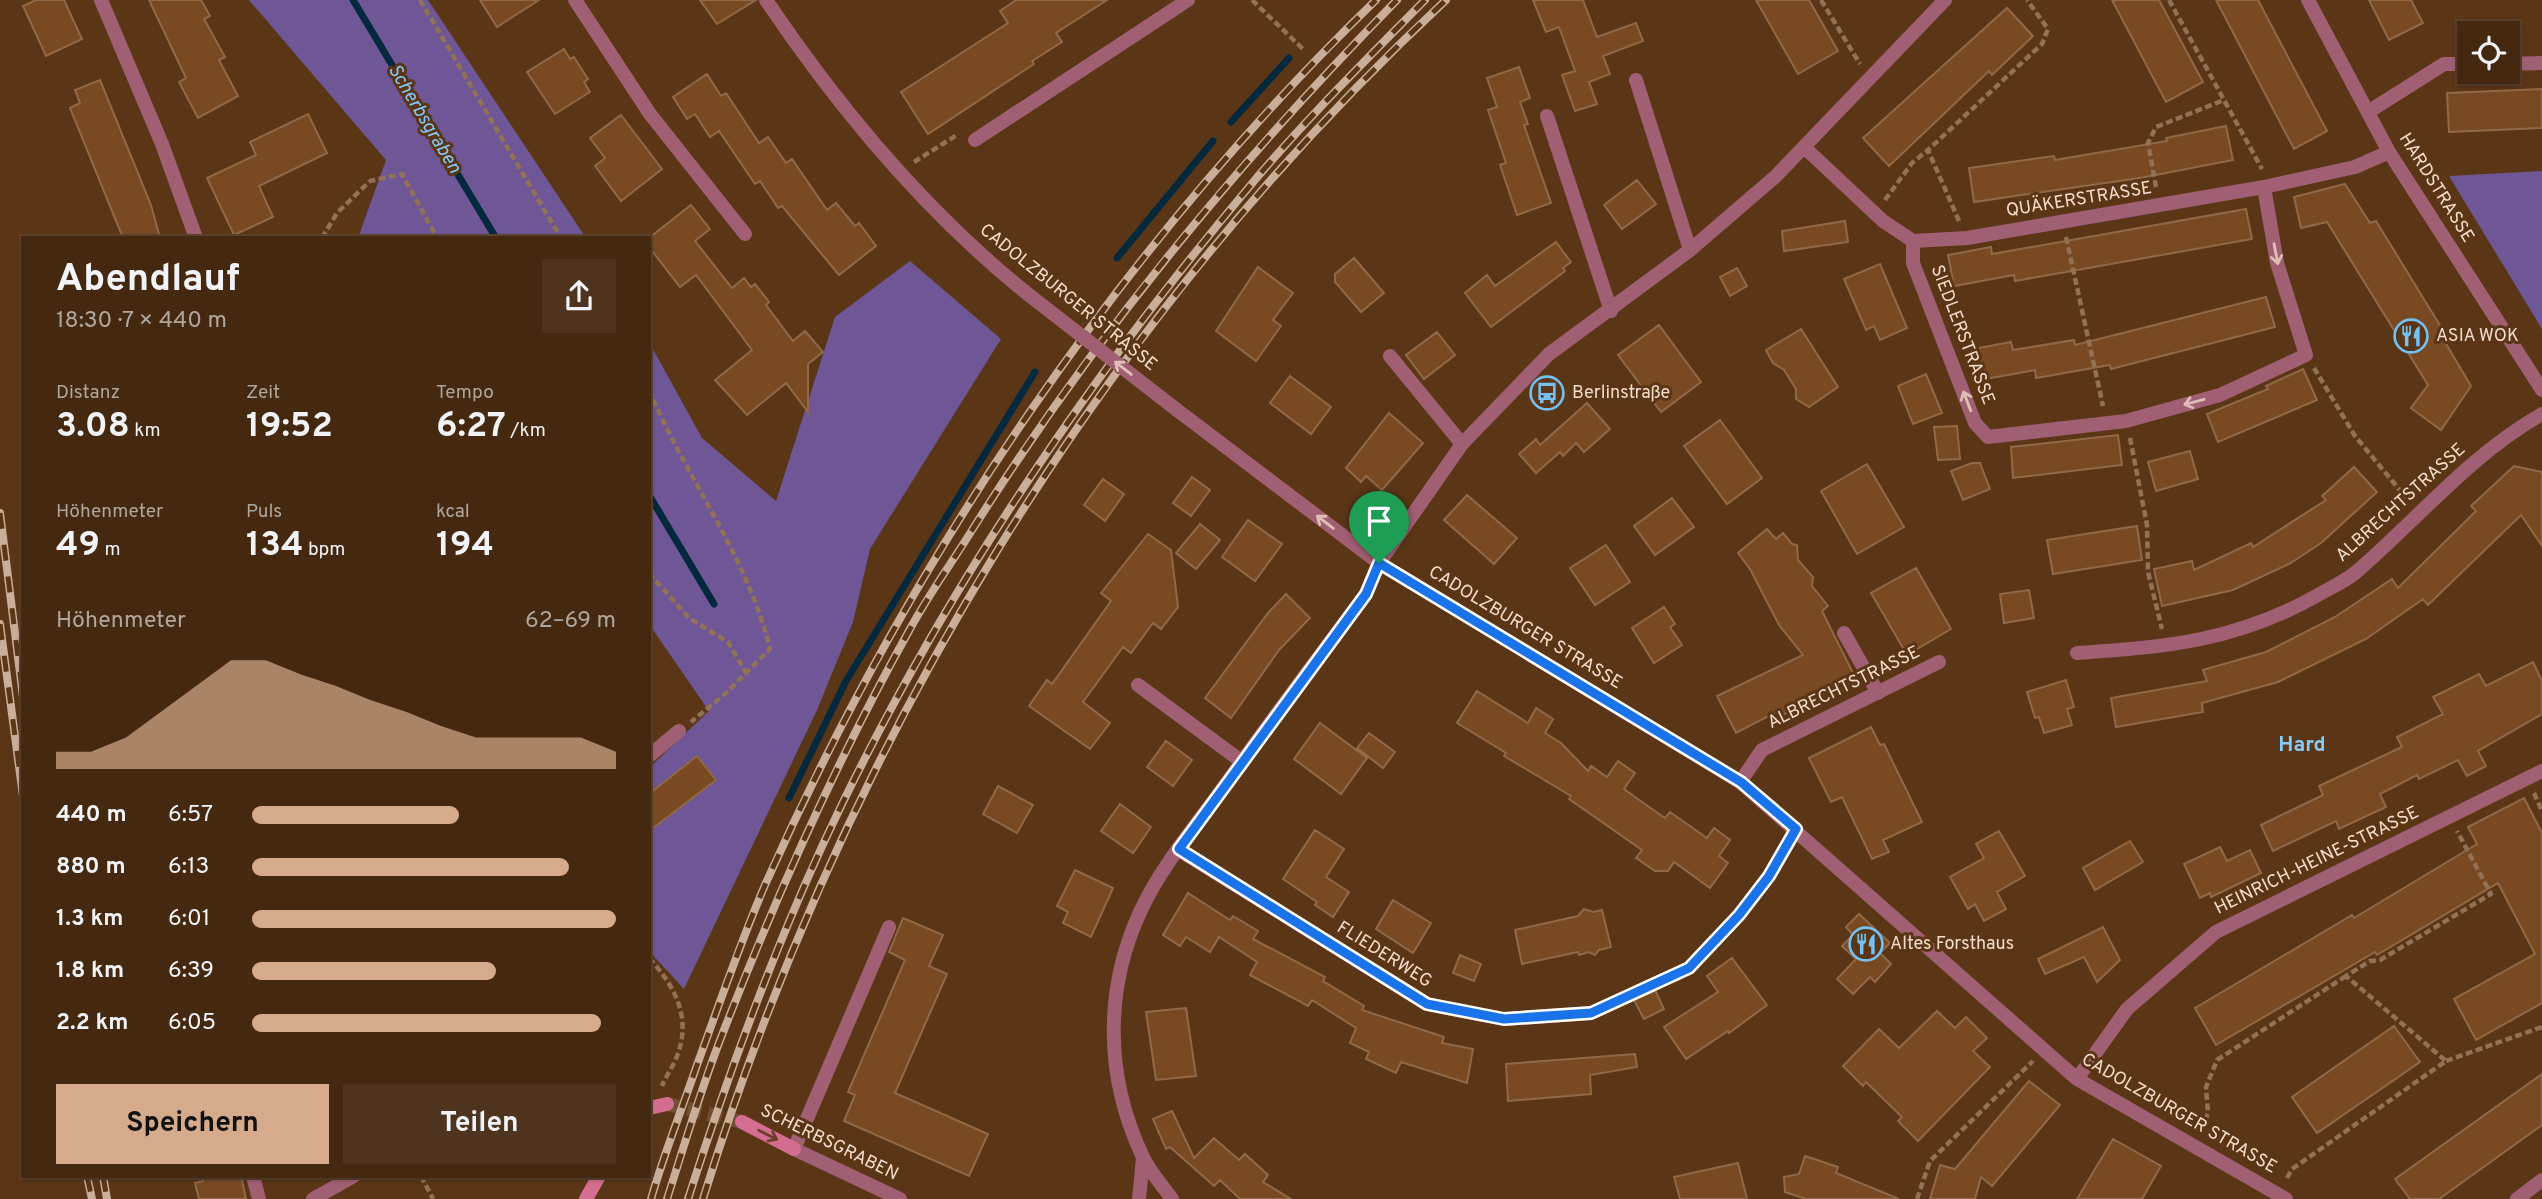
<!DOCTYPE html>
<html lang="de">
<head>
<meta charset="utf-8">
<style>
	body { margin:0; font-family:Overpass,sans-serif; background:#4e341e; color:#f1f3f6; height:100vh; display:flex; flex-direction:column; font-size:26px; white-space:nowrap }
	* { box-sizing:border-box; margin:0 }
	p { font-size:23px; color:#afa69f }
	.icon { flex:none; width:38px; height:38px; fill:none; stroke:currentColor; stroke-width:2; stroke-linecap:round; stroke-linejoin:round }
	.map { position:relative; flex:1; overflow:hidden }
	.drawer { position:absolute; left:21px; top:236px; width:630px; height:942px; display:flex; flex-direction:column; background:#442810; border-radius:0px; box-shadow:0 2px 5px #0004,0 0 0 2px #5c4430 }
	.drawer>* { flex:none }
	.fabs { position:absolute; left:2457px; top:21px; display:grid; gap:14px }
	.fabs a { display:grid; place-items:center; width:63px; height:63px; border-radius:0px; background:#442810; box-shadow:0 2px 5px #0004,0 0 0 2px #5c4430; font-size:35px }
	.pin { position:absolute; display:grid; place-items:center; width:60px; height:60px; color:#fff; margin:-72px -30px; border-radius:50% 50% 50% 0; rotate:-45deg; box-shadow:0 0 7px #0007 }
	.pin .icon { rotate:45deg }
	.round { display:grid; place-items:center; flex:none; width:74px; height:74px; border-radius:0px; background:#4e341e }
	.overview { display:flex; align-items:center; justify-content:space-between; height:119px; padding:0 35px }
	h1 { font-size:38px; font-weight:700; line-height:52px }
	.metrics { display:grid; grid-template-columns:repeat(3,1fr); gap:10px; height:119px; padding:7px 35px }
	.metrics div { display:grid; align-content:center }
	.metrics b { font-size:35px; font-weight:700 }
	.metrics small { font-size:19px; font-weight:400 }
	.metrics p { font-size:19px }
	.chart { height:196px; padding:14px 35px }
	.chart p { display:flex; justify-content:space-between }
	.chart svg { width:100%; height:126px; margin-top:7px; fill:#d6ab8b; opacity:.7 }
	.button { display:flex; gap:14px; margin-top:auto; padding:14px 35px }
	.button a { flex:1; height:80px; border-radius:0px; background:#d6ab8b; color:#111; font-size:28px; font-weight:700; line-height:80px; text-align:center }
	.button a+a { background:#4e341e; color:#f1f3f6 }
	ul { padding:0 35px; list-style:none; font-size:23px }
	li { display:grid; grid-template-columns:112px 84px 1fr; align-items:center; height:52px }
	li i { height:18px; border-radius:9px; background:#d6ab8b }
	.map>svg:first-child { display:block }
	.green { fill:#6e5697 }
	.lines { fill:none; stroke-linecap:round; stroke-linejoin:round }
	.stream { stroke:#04293e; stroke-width:7 }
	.building { fill:#794a21; stroke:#906949; stroke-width:2 }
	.secondary-tunnel { stroke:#714f31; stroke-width:14; stroke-dasharray:14 7; stroke-linecap:butt }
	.path { stroke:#917257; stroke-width:4.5; stroke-dasharray:7 3.5; stroke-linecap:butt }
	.lane { stroke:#a15f74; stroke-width:14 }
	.street { stroke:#a15f74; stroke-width:14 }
	.secondary { stroke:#d56d91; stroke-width:14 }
	.rail-casing { stroke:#c9ae99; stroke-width:8 }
	.rail { stroke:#5a3616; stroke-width:5; stroke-dasharray:16; stroke-linecap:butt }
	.street-bridge { stroke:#a15f74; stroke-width:14 }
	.oneway { stroke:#dfbeb6 }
	.oneway2 { stroke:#6c3e28 }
	.route-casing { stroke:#fff; stroke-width:14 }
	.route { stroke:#1a73e8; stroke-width:9 }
	.labels { text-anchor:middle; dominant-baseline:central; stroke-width:6; stroke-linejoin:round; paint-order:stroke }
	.street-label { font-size:18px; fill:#f4ddcc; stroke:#5a3616 }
	.poi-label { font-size:18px; fill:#f4ddcc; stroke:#5a3616; text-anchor:start }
	.water-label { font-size:19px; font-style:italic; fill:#82cbfd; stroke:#5a3616 }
	.quarter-label { font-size:21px; font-weight:bold; fill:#84ccfd; stroke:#5a3616 }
</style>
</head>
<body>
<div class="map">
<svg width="2542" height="1199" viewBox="0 0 2542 1199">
	<rect width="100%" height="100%" fill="#5a3616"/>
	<!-- green -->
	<path class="green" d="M249,0H428L586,238H358L386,160Z
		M2542,171V329L2449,176Z
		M910,261L1001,339L870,549L853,622L817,710L684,989L649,951V768L709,711L649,624V342L702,438L776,501L835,317Z"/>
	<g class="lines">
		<!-- stream -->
		<path class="stream" d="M353,0L496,238
			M1231,122L1289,58
			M1117,258L1213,141
			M649,495L714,604
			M789,798L846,681L1035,372"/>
	</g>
	<!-- building -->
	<path class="building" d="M36,0H64L82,39L46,56L23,6Z
		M149,0H201L210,16L204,19L225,57L219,60L238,96L198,118L179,82L186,78Z
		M480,0H539L497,27Z
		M700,0H756L717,24Z
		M1016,0H1107L1056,33L1062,42L1032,61L1034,64L928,134L901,92L1008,23L1000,11Z
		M1533,0H1583L1597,37L1636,23L1643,41L1603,56L1610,74L1589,82L1597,104L1575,111L1562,75L1575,71L1559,27L1546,32Z
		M1756,0H1809L1838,51L1798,74Z
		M2112,0H2159L2203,82L2166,102Z
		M2216,0H2258L2327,131L2294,149Z
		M2369,0H2411L2423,23L2389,40Z
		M2007,8L2033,36L1992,75L1989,71L1889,166L1863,138Z
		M564,49L570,59L574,57L588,79L584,82L590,92L555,114L527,72Z
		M1519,67L1530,98L1520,102L1528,124L1524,125L1551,203L1517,215L1500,165L1506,163L1488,110L1497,107L1487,78Z
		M707,74L721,96L726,93L759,143L768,137L786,163L792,159L827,210L836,203L855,226L859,223L876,246L839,275L782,206L778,208L760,181L755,184L719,131L710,137L695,114L687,119L673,97Z
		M100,80L151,205L160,238H123L70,108L80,103L75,90Z
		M2542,89V128L2449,132L2447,93Z
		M308,114L327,153L259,186L273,217L234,235L207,178L256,155L250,142Z
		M621,115L662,169L621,201L595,166L605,158L590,138Z
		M2226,126L2233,160L2140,178L1974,202L1969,168L2054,156L2055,160L2167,141L2166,138Z
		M1637,180L1656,204L1622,229L1604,205Z
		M2345,184L2370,223L2376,221L2449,340L2445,342L2471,386L2441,430L2411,408L2428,385L2327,222L2301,228L2294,197Z
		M691,205L710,229L695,241L732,288L744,278L751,287L755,284L769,302L766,305L793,341L805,331L823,352L808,364V412L786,383L747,415L715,380L752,350L696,275L680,287L649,247V238Z
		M2246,209L2252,239L2015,281L2014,275L1954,286L1948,255L1991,247L1992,254Z
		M1845,221L1848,242L1784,251L1782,231Z
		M1556,242L1571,262L1563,268L1565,271L1491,327L1465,293L1487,275L1495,286Z
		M1354,258L1384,293L1361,312L1335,282V274Z
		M1880,264L1907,328L1880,340L1874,326L1866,330L1844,279Z
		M1258,267L1293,293L1273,320L1281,326L1256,361L1216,331Z
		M1737,268L1747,286L1730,296L1720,277Z
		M2266,297L2275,327L2111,369L2110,365L2036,378L2035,370L1974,381L1968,350L2011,342L2013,350L2074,340L2075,345Z
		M1659,325L1701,382L1661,412L1618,355Z
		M1801,329L1838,387L1809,407L1796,399V389L1784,370L1773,363L1766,350Z
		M1437,332L1455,355L1424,379L1406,355Z
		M2303,369L2317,400L2218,442L2207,414L2268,389L2266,386Z
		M1926,374L1942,413L1913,424L1898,386Z
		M1290,376L1331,407L1311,434L1270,403Z
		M1587,403L1610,429L1584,452L1576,443L1563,456L1560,452L1536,473L1519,454L1536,439L1540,445Z
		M1389,413L1423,443L1382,490L1366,476L1361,482L1346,468Z
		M1720,420L1762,478L1727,504L1684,446Z
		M1957,426L1960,459L1938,460L1934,427Z
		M2118,435L2122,465L2013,478L2011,447Z
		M2190,451L2198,479L2156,491L2148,462Z
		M1972,463H1980L1990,489L1963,500L1951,471Z
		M1867,464L1904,527L1857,554L1821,491Z
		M2514,466L2542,472V546L2521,515L2428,605L2423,599L2366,639L2278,682L2202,703L2203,712L2116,727L2111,698L2207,681L2203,670L2266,652L2335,617L2392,579L2398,588L2476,511L2471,506Z
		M2354,467L2377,492L2321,543L2291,563L2233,590L2162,606L2154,569L2192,561L2194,570L2251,543L2253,547L2326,500L2322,496Z
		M1192,477L1210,490L1191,516L1173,503Z
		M1103,479L1124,494L1105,521L1084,505Z
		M1467,495L1517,538L1494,564L1444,520Z
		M1672,498L1694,527L1655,555L1634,526Z
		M1248,520L1282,544L1255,581L1222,557Z
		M1200,524L1220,540L1196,569L1176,553Z
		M2137,526L2142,560L2053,574L2047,540Z
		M1767,529L1776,539L1783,533L1792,544L1797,545L1798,560L1813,577L1812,586L1828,606L1822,611L1858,683L1838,694L1835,687L1781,716L1778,711L1736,733L1717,696L1803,655L1779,625L1750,569L1738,553Z
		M1148,534L1171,550L1178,607L1161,629L1153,623L1131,653L1123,647L1083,702L1110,723L1090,749L1029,706L1047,680L1052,684L1111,601L1101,593Z
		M1606,545L1630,582L1595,605L1570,568Z
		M1916,568L1951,629L1907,655L1871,593Z
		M2029,590L2034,618L2004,623L2000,594Z
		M1286,594L1310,618L1279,650L1231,718L1205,698L1268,613Z
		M1664,607L1675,624L1670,627L1682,645L1654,663L1632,628Z
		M2533,662L2542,681V714L2478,751L2486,766L2467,776L2458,760L2419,779L2417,775L2380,794L2386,807L2339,829L2336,821L2273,851L2261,825L2323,795L2319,786L2402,747L2397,737L2443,714L2433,697L2479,674L2486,686Z
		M2066,680L2074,707L2067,709L2072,725L2044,733L2039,717L2035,718L2027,692Z
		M1477,691L1528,723L1536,708L1553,719L1545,733L1561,743L1588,771L1591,766L1607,777L1618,761L1635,773L1624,789L1642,802L1665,818L1670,812L1707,838L1714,828L1730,840L1719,856L1728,863L1710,888L1674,862L1668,871H1655L1636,858L1642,850L1569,799L1571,796L1504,756L1506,753L1457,723Z
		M1320,723L1367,758L1341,794L1294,759Z
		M1871,727L1880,745L1884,744L1922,822L1883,840L1889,852L1872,859L1842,797L1831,802L1809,758Z
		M1369,733L1395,752L1383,768L1357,748Z
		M1166,741L1192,760L1173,786L1147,767Z
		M697,756L716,780L649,831V794Z
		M998,786L1033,805L1017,833L983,814Z
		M2524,798L2542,833V1003L2476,1040L2454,999L2535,954L2498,883L2377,955L2375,952L2216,1045L2195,1008L2352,915L2354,918L2477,844L2468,827Z
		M1120,804L1151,827L1133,853L1101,831Z
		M1315,830L1344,849L1326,877L1349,892L1333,917L1315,905L1317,902L1283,879Z
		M1999,831L2025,876L1997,892L2006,909L1984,921L1975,904L1968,909L1950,877L1984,858L1976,844Z
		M2130,841L2143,862L2095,890L2083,868Z
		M2220,847L2227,861L2250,850L2261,873L2211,897L2210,893L2200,898L2184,864Z
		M1075,870L1113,888L1091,937L1063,923L1068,912L1057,906Z
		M1188,893L1230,920L1233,916L1258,931L1253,939L1325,977L1323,981L1364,1006L1362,1010L1444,1037L1442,1043L1473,1049L1467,1083L1401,1062L1396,1073L1366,1059L1369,1052L1350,1043L1356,1028L1312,1000L1308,1006L1250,975L1257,962L1219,937L1210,952L1186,937L1180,946L1163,935Z
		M1393,900L1431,923L1413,953L1376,929Z
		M1584,909L1593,912L1602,910L1611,947L1599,950L1595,955L1589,952L1579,955L1578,952L1522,964L1515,930L1578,916Z
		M1859,914L1890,943L1880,953L1891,964L1875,982L1870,977L1853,994L1837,979L1856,959L1842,946L1853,935L1846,927Z
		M903,918L943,935L929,966L947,974L895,1093L988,1134L969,1176L844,1121L855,1095L848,1092L905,960L889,952Z
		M2103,927L2120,960L2097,982L2084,957L2045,974L2038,959Z
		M1460,955L1481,964L1474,981L1453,973Z
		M1732,958L1767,1005L1729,1033L1728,1031L1686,1059L1664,1027L1718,992L1707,976Z
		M1655,990L1664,1009L1644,1019L1634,1000Z
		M1186,1008L1196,1076L1156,1080L1146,1012Z
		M1937,1011L1955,1028L1966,1017L1987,1038L1973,1051L1990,1067L1918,1141L1898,1121L1902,1117L1866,1082L1863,1086L1843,1066L1879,1029L1899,1048Z
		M2394,1026L2420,1062L2317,1133L2292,1097Z
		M1635,1054L1637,1067L1590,1075L1591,1094L1508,1101L1506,1064Z
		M2542,1074V1125L2439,1199H2410L2395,1179Z
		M2029,1081L2060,1105L1992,1186L1981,1177L1975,1199H1930L1940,1165L1955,1169Z
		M1172,1111L1194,1158L1214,1138L1239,1160L1245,1154L1268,1175L1263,1182L1291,1199H1240L1220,1180L1214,1186L1170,1147L1166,1149L1153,1119Z
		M2113,1139L2161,1166L2142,1199H2077Z
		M1805,1156L1838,1167L1836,1173L1899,1199H1806L1785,1192L1784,1177L1799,1174Z
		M1738,1163L1747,1199H1680L1674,1177Z
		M201,1176H241L246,1199H199L195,1183L203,1181Z"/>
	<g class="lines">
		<!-- secondary-tunnel -->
		<path class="secondary-tunnel" d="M667,1104L742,1122"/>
		<!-- path -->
		<path class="path" d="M420,0L561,238
			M1252,0L1305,51
			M1821,0L1860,64
			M2169,0L2262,169
			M914,162L957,135
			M2156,187L2148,143L2156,127L2224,100
			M1885,200L1912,163L1928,150
			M1959,221L1928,150L2042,44L2048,29L2027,0
			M2066,237L2103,406
			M322,238L337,213L370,181L402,174L437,238
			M2314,368L2355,436L2408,500
			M649,390C686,478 747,555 770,649L725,694L691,722
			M2130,438L2147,525L2148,572L2162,629
			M649,573L689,618L728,642L746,673
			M2534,793L2542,811
			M649,958C675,986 692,1018 677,1056C673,1067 666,1076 662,1086
			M1605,1007L1689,968L1739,915L1769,876L1787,845
			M2446,1061L2542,1027
			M2201,1130L2208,1113L2206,1087L2217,1060L2346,976
			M421,1176L433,1199
			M2287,1178L2292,1169L2446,1061L2346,976L2370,961L2380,960L2491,894L2457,831
			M1917,1199L1930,1161L2033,1061"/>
		<!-- lane -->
		<path class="lane" d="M1636,80L1690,250
			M1547,116L1611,311
			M975,140L1188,0
			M1390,356L1462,444
			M1844,633L1878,693
			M1138,685L1241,761
			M649,756L679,731
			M794,1149L889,927
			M253,1176L259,1199
			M313,1199L354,1176"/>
		<!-- street -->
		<path class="street" d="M101,0L162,144L196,238
			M575,0L650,114L745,234
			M766,0C840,110 925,212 1029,295
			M2308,0L2389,152L2542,390
			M2508,64L2542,63
			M2368,112L2444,64H2469
			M1804,147L1883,221L1913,241L1967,238L2264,187L2355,167L2389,152
			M1913,241V263L1975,423L1988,437L2126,421L2220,395L2306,355L2277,263L2264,187
			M1177,410L1379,563L1740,782L2077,1079L2286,1199
			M2077,653C2167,647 2237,641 2318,595C2330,588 2344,582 2355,573C2417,520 2471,454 2542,414
			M1740,782L1762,750L1939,662
			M1179,850L1427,1004L1504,1019L1591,1013
			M2077,1079L2127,1009L2216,932L2542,771
			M794,1149L900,1199
			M1139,1199L1143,1158
			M1172,1199C1162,1185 1149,1171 1142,1155C1105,1076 1104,989 1141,910C1161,867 1194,828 1221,791C1268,724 1317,660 1366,594L1379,563L1462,444L1549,354L1690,250L1776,176L1945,0
			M2517,1199L2542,1180"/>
		<!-- secondary -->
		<path class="secondary" d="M649,1108L667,1104
			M742,1122L794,1149
			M586,1199L599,1176"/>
		<defs>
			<path id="rail" d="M0,513L23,697
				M0,624L23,796
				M87,1176L92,1199
				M103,1176L107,1199
				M651,1199C664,1154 682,1109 697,1065C719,1005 740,943 765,885C910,559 1120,248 1376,0
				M667,1199C685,1143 702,1085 724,1030C777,894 838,758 910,629C929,594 953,561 974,527C1095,335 1238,162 1397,0
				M688,1199C732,1063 781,929 844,800C951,582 1088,379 1244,193C1300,125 1363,63 1425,0
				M703,1199C843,747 1099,323 1446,0"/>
		</defs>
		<!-- rail casing -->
		<use href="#rail" class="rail-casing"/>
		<!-- rail -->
		<use href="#rail" class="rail"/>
		<!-- street-bridge -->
		<path class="street-bridge" d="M1029,295L1177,410"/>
	</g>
	<!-- one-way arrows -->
	<defs><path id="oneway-shaft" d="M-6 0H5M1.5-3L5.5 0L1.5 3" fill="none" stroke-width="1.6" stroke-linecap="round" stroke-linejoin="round" transform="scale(1.75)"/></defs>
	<g class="oneway">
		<use href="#oneway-shaft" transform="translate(2276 254) rotate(79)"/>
		<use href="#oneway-shaft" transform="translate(1123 368) rotate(-142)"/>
		<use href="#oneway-shaft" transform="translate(1967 401) rotate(-111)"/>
		<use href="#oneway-shaft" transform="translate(2194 402) rotate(165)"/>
		<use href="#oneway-shaft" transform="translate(1325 522) rotate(-143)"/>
	</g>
	<use class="oneway2" href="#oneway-shaft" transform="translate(768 1135) rotate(27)"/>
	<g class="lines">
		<defs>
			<path id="route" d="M1379,563L1741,782L1796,829L1769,876L1739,915L1689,968L1591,1013L1504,1019L1427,1004L1179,849L1366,594Z"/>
		</defs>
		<!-- route casing -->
		<use href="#route" class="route-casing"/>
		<!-- route -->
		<use href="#route" class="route"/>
	</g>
	<!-- icons -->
	<defs>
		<symbol id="restaurant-ring" viewBox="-11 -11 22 22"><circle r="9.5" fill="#5a3616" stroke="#73c1f5" stroke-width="1.5"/><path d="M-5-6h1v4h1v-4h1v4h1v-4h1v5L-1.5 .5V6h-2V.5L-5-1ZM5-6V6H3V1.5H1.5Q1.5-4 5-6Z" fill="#73c1f5"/></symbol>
		<symbol id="bus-ring" viewBox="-11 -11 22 22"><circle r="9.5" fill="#5a3616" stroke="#73c1f5" stroke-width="1.5"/><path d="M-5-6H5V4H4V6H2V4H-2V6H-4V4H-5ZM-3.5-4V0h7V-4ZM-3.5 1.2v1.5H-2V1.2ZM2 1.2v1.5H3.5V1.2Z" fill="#73c1f5"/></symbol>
	</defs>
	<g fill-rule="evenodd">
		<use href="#restaurant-ring" x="2392" y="317" width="38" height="38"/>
		<use href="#bus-ring" x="1528" y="374" width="38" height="38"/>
		<use href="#restaurant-ring" x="1847" y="925" width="38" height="38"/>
	</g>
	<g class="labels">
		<!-- street labels -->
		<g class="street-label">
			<text transform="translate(2436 188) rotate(58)">HARDSTRASSE</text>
			<text transform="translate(2079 200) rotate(-9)">QUÄKERSTRASSE</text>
			<text transform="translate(1068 298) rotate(39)">CADOLZBURGER STRASSE</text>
			<text transform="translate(1962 335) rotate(69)">SIEDLERSTRASSE</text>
			<text transform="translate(2401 503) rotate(-42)">ALBRECHTSTRASSE</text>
			<text transform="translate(1525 628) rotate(31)">CADOLZBURGER STRASSE</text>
			<text transform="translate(1844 688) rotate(-26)">ALBRECHTSTRASSE</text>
			<text transform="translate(2317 861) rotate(-26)">HEINRICH-HEINE-STRASSE</text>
			<text transform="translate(1384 955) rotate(32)">FLIEDERWEG</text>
			<text transform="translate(2179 1114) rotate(30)">CADOLZBURGER STRASSE</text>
			<text transform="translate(829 1143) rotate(26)">SCHERBSGRABEN</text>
		</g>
		<!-- poi labels -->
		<g class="poi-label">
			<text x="2436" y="336">ASIA WOK</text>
			<text x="1572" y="393">Berlinstraße</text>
			<text x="1890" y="944">Altes Forsthaus</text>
		</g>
		<!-- water labels -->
		<g class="water-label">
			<text transform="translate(424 119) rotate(59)">Scherbsgraben</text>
		</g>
		<!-- quarter labels -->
		<g class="quarter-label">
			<text x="2302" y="745">Hard</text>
		</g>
	</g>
</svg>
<div class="fabs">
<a><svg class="icon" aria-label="locate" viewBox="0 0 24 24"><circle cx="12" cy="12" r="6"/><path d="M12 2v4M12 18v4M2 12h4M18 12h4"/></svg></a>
</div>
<div class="pin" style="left:1379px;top:563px;background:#1e9e55"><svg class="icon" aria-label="arrive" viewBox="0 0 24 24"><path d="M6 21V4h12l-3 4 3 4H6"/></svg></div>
<section class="drawer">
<div class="overview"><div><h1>Abendlauf</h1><p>18:30 · 7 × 440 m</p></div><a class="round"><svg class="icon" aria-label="share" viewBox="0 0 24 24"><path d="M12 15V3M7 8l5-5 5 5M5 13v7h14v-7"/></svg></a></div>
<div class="metrics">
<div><p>Distanz</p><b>3.08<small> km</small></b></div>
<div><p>Zeit</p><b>19:52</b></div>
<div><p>Tempo</p><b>6:27<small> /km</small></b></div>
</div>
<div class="metrics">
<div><p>Höhenmeter</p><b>49<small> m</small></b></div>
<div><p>Puls</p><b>134<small> bpm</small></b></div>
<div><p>kcal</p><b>194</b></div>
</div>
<div class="chart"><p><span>Höhenmeter</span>62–69 m</p>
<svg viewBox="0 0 160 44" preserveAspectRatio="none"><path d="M0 44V38L10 38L20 33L30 24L40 15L50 6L60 6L70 11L80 15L90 20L100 24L110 29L120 33L130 33L140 33L150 33L160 38V44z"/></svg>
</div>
<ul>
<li><b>440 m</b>6:57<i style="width:57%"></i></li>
<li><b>880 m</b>6:13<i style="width:87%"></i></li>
<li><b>1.3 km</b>6:01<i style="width:100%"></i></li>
<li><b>1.8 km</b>6:39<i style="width:67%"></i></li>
<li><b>2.2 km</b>6:05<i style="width:96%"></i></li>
</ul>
<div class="button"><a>Speichern</a><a>Teilen</a></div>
</section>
</div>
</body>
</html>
